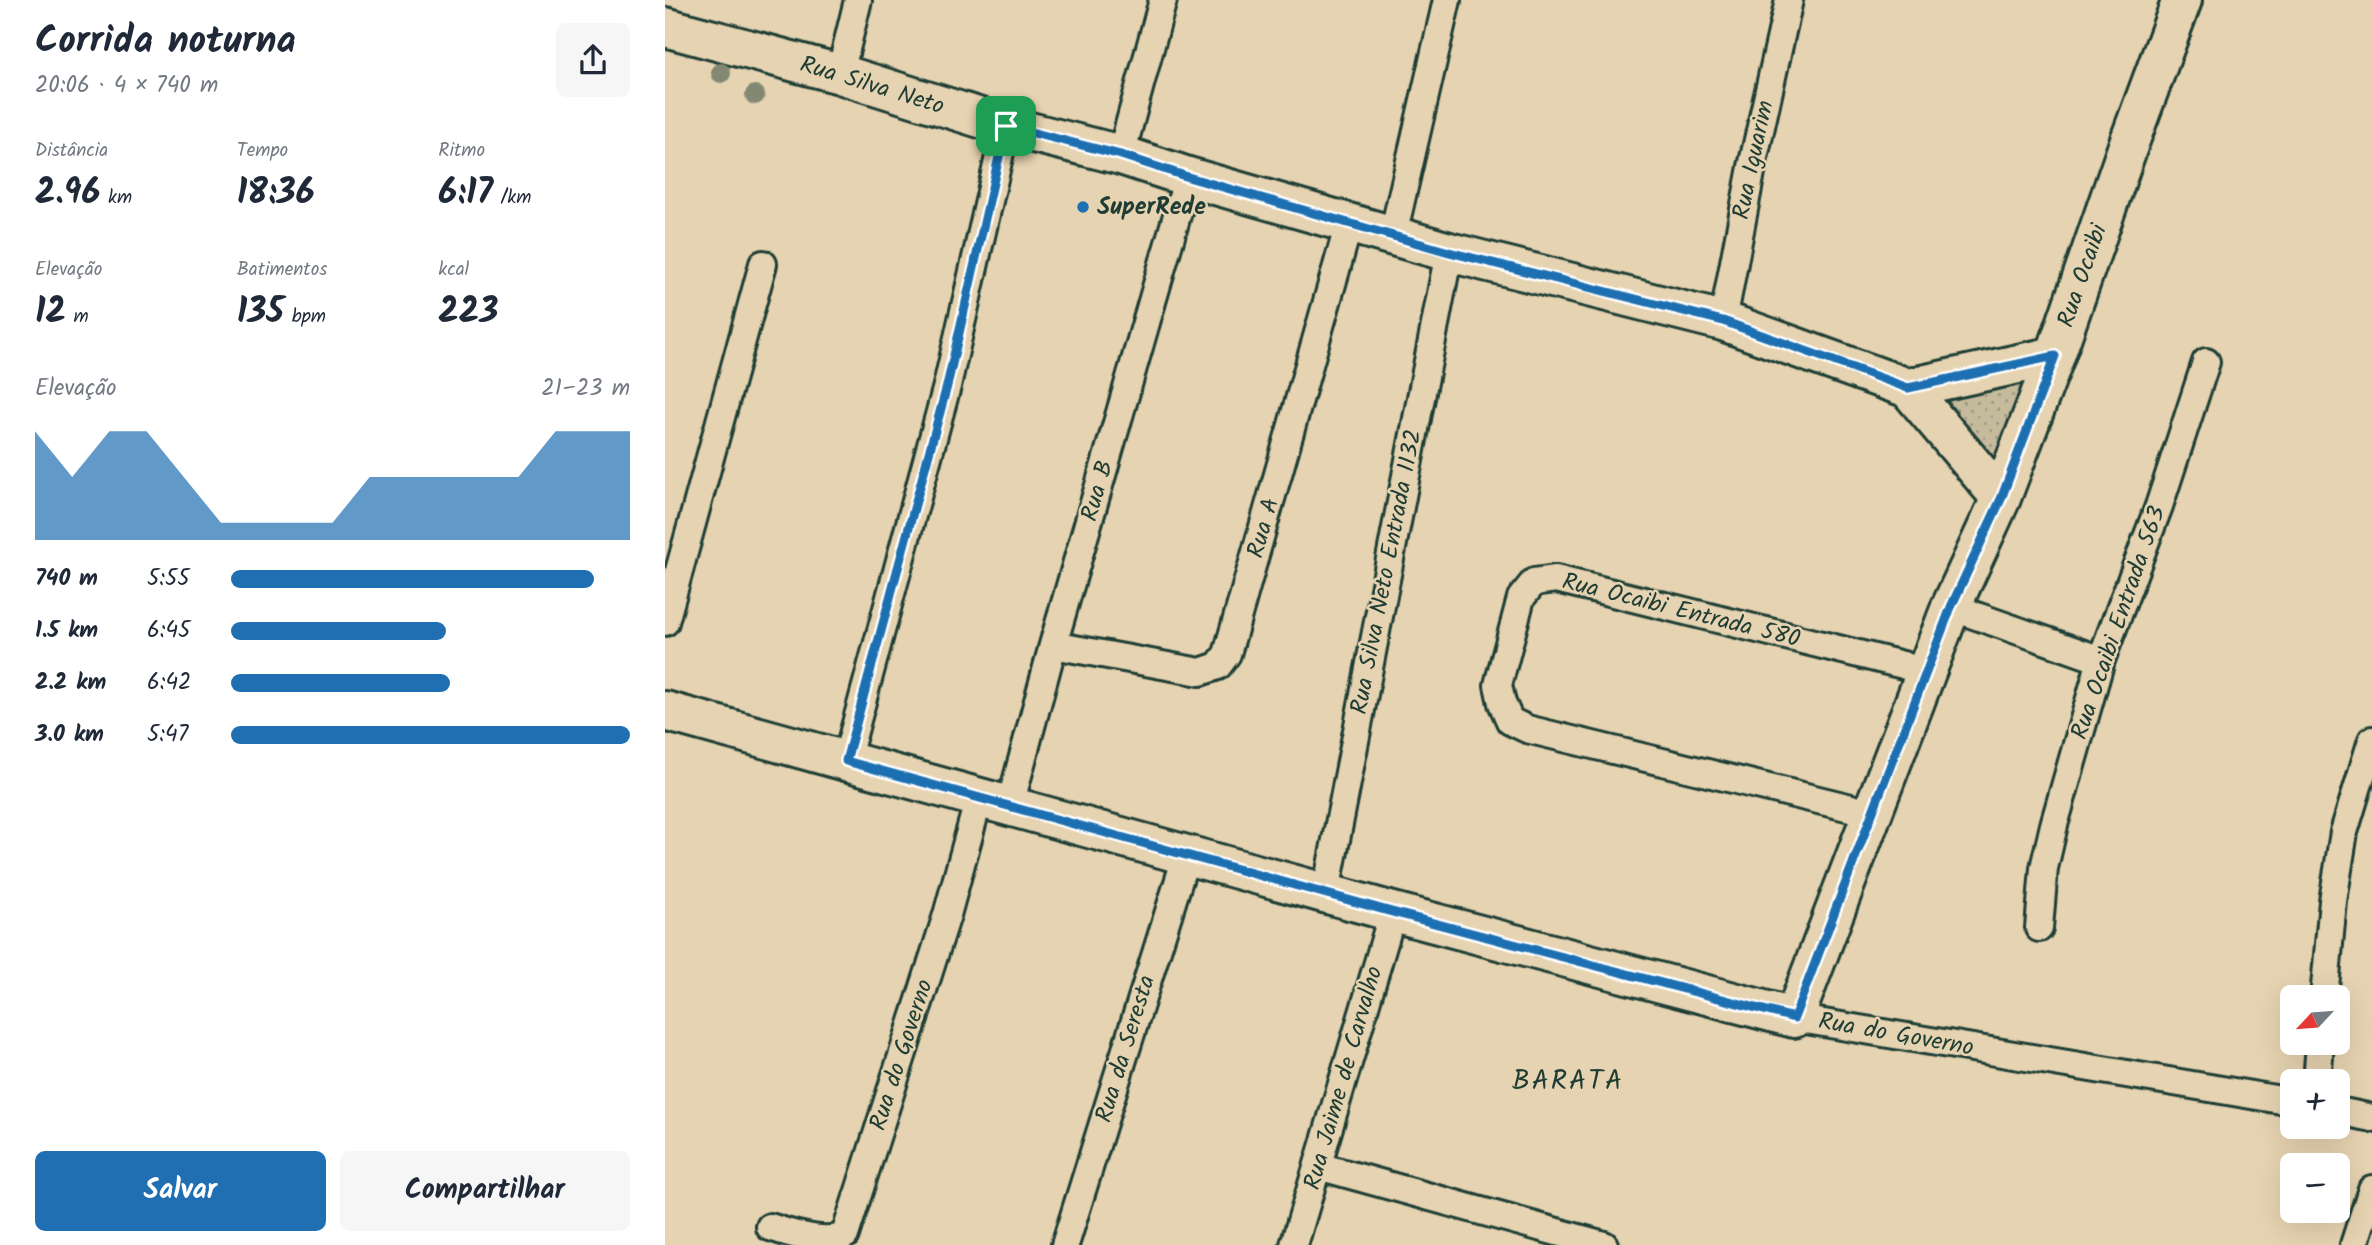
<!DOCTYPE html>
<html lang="pt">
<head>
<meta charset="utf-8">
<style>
	body { margin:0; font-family:Kalam,sans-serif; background:#f6f6f7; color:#1f2937; height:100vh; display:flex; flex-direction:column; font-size:26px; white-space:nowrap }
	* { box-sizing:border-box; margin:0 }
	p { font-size:23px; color:#747a83 }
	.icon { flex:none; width:38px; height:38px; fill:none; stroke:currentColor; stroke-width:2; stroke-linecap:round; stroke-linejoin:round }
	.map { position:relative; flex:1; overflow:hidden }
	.side { display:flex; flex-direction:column; background:#fff; width:665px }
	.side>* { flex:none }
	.needle { width:46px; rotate:244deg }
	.tools { position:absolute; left:1615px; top:985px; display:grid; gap:14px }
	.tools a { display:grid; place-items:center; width:70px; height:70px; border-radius:10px; background:#fff; box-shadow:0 7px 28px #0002; font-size:35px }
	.pin { position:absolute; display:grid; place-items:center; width:60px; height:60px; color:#fff; margin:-30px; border-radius:14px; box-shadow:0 4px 10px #0006 }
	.round { display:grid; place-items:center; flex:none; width:74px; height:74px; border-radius:10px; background:#f6f6f7 }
	.summary { display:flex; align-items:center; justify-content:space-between; height:119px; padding:0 35px }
	h1 { font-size:38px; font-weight:700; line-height:52px }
	.metrics { display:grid; grid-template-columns:repeat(3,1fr); gap:10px; height:119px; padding:7px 35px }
	.metrics div { display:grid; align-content:center }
	.metrics b { font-size:35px; font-weight:700 }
	.metrics small { font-size:19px; font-weight:400 }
	.metrics p { font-size:19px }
	.chart { height:196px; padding:14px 35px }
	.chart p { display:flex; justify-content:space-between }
	.chart svg { width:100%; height:126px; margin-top:7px; fill:#1f6fb2; opacity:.7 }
	.action { display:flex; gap:14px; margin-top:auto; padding:14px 35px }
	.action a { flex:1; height:80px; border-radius:10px; background:#1f6fb2; color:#fff; font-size:28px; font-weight:700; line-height:80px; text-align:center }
	.action a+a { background:#f6f6f7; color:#1f2937 }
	ul { padding:0 35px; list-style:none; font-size:23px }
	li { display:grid; grid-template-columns:112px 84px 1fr; align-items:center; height:52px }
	li i { height:18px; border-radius:9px; background:#1f6fb2 }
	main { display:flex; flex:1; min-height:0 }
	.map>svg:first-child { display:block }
	.park { fill:url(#park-dots); stroke:#727c68; stroke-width:2 }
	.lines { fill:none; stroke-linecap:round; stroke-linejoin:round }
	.street-casing { stroke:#1f3d34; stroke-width:32 }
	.secondary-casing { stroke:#1f3d34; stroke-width:44 }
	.street { stroke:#e6d3b1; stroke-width:26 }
	.secondary { stroke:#e6d3b1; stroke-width:38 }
	.tree { fill:#828872 }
	.route-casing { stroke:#fff; stroke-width:14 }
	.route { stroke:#1f6fb2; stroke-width:9 }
	.poi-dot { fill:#1f6fb2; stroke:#e6d3b1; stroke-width:2.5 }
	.labels { text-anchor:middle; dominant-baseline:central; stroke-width:5; stroke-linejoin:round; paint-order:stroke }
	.street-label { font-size:24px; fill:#1f3d34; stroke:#e6d3b1 }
	.poi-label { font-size:24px; font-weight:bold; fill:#1f3d34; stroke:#e6d3b1; text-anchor:start }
	.quarter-label { font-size:28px; letter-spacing:2px; fill:#1f3d34; stroke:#e6d3b1 }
</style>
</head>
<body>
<main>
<section class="side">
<div class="summary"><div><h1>Corrida noturna</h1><p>20:06 · 4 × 740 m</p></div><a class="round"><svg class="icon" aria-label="share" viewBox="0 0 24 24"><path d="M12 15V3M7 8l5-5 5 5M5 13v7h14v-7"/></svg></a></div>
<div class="metrics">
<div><p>Distância</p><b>2.96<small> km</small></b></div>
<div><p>Tempo</p><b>18:36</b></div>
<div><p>Ritmo</p><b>6:17<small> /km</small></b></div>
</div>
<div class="metrics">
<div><p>Elevação</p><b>12<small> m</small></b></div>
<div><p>Batimentos</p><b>135<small> bpm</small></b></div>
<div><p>kcal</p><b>223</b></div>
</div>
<div class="chart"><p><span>Elevação</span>21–23 m</p>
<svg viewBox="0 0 160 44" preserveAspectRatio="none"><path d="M0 44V6L10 22L20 6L30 6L40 22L50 38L60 38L70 38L80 38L90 22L100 22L110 22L120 22L130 22L140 6L150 6L160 6V44z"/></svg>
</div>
<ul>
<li><b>740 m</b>5:55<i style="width:91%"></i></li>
<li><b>1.5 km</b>6:45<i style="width:54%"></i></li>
<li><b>2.2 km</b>6:42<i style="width:55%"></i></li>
<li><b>3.0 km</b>5:47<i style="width:100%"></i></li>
</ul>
<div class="action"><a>Salvar</a><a>Compartilhar</a></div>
</section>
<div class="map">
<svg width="1707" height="1245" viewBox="0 0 1707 1245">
	<defs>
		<pattern id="park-dots" width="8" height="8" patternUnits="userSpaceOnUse" patternTransform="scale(1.75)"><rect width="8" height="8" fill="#c5ba9c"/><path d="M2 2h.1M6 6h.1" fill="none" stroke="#9f9880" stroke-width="1.8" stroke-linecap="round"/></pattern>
	</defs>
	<rect width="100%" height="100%" fill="#e6d3b1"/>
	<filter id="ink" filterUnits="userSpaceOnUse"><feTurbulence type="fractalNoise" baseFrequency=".0143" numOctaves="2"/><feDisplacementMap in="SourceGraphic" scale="14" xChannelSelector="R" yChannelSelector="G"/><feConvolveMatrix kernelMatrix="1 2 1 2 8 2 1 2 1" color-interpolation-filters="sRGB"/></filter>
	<g filter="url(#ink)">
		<!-- park -->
		<path class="park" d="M1367,377L1330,469L1282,399Z"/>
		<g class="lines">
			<defs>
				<path id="street" d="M175,74L193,0
					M456,155L498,0
					M728,235L782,0
					M1058,321L1087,167L1124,0
					M1286,607L1436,660
					M0,622L98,264
					M388,645L535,672L553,666L562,654L684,224
					M181,761L282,386L341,126
					M345,805L388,645L523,177
					M1205,816L1186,808L862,729L845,721L837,703L833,685L856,598L869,582L891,579L1238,665L1261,674
					M661,892L784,252
					M1374,928L1379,868L1389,825L1436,660L1494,506L1541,362
					M1659,998L1668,901L1679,832L1707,740
					M1129,1018L1628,1102
					M1652,1082L1655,1043
					M1673,1111L1707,1118
					M653,1166L939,1245
					M105,1227C126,1234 162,1245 180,1235L282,915L314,798
					M400,1245L522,854
					M629,1245L728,912
					M1689,1245L1707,1189"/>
				<path id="secondary" d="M0,27L175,74L341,126L456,155L523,177L784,252L1058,321L1243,388L1336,498
					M1243,388L1390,356
					M0,711L728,912L1129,1018L1286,607L1336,498L1390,356L1464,143L1517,0"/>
			</defs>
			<!-- street casing -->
			<use href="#street" class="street-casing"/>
			<!-- secondary casing -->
			<use href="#secondary" class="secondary-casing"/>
			<!-- street -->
			<use href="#street" class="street"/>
			<!-- secondary -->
			<use href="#secondary" class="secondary"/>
		</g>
		<!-- trees -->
		<g class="tree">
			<circle cx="56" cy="73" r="10"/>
			<circle cx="90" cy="95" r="10"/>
		</g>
	</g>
	<g class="lines" filter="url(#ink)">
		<defs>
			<path id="route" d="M341,126L456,155L523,177L784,252L1058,321L1243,388L1390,356L1336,499L1286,607L1129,1018L727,912L181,761L282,386Z"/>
		</defs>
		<!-- route casing -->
		<use href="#route" class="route-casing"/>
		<!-- route -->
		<use href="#route" class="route"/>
	</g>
	<!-- markers -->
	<circle class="poi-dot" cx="418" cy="207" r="7"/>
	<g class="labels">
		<!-- street labels -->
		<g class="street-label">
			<text transform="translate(207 86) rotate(17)">Rua Silva Neto</text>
			<text transform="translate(1089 160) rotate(-78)">Rua Iguarim</text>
			<text transform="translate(1418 276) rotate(-71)">Rua Ocaibi</text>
			<text transform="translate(433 491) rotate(-74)">Rua B</text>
			<text transform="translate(599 528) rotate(-74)">Rua A</text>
			<text transform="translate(722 572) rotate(-79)">Rua Silva Neto Entrada 1132</text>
			<text transform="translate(1016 611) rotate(14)">Rua Ocaibi Entrada 580</text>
			<text transform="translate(1454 623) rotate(-71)">Rua Ocaibi Entrada 563</text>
			<text transform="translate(1231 1035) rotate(10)">Rua do Governo</text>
			<text transform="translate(461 1049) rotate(-73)">Rua da Seresta</text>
			<text transform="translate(237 1055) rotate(-72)">Rua do Governo</text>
			<text transform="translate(679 1078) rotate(-74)">Rua Jaime de Carvalho</text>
		</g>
		<!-- poi labels -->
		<g class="poi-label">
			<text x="432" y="207">SuperRede</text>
		</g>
		<!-- quarter labels -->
		<g class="quarter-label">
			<text x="903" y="1081">BARATA</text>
		</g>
	</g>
</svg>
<div class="tools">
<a><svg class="needle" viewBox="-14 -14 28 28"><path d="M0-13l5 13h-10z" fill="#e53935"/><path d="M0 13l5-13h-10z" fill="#747a83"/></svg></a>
<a>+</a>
<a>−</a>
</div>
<div class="pin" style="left:341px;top:126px;background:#1e9e55"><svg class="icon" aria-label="arrive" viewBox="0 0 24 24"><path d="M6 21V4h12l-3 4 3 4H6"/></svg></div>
</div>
</main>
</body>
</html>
